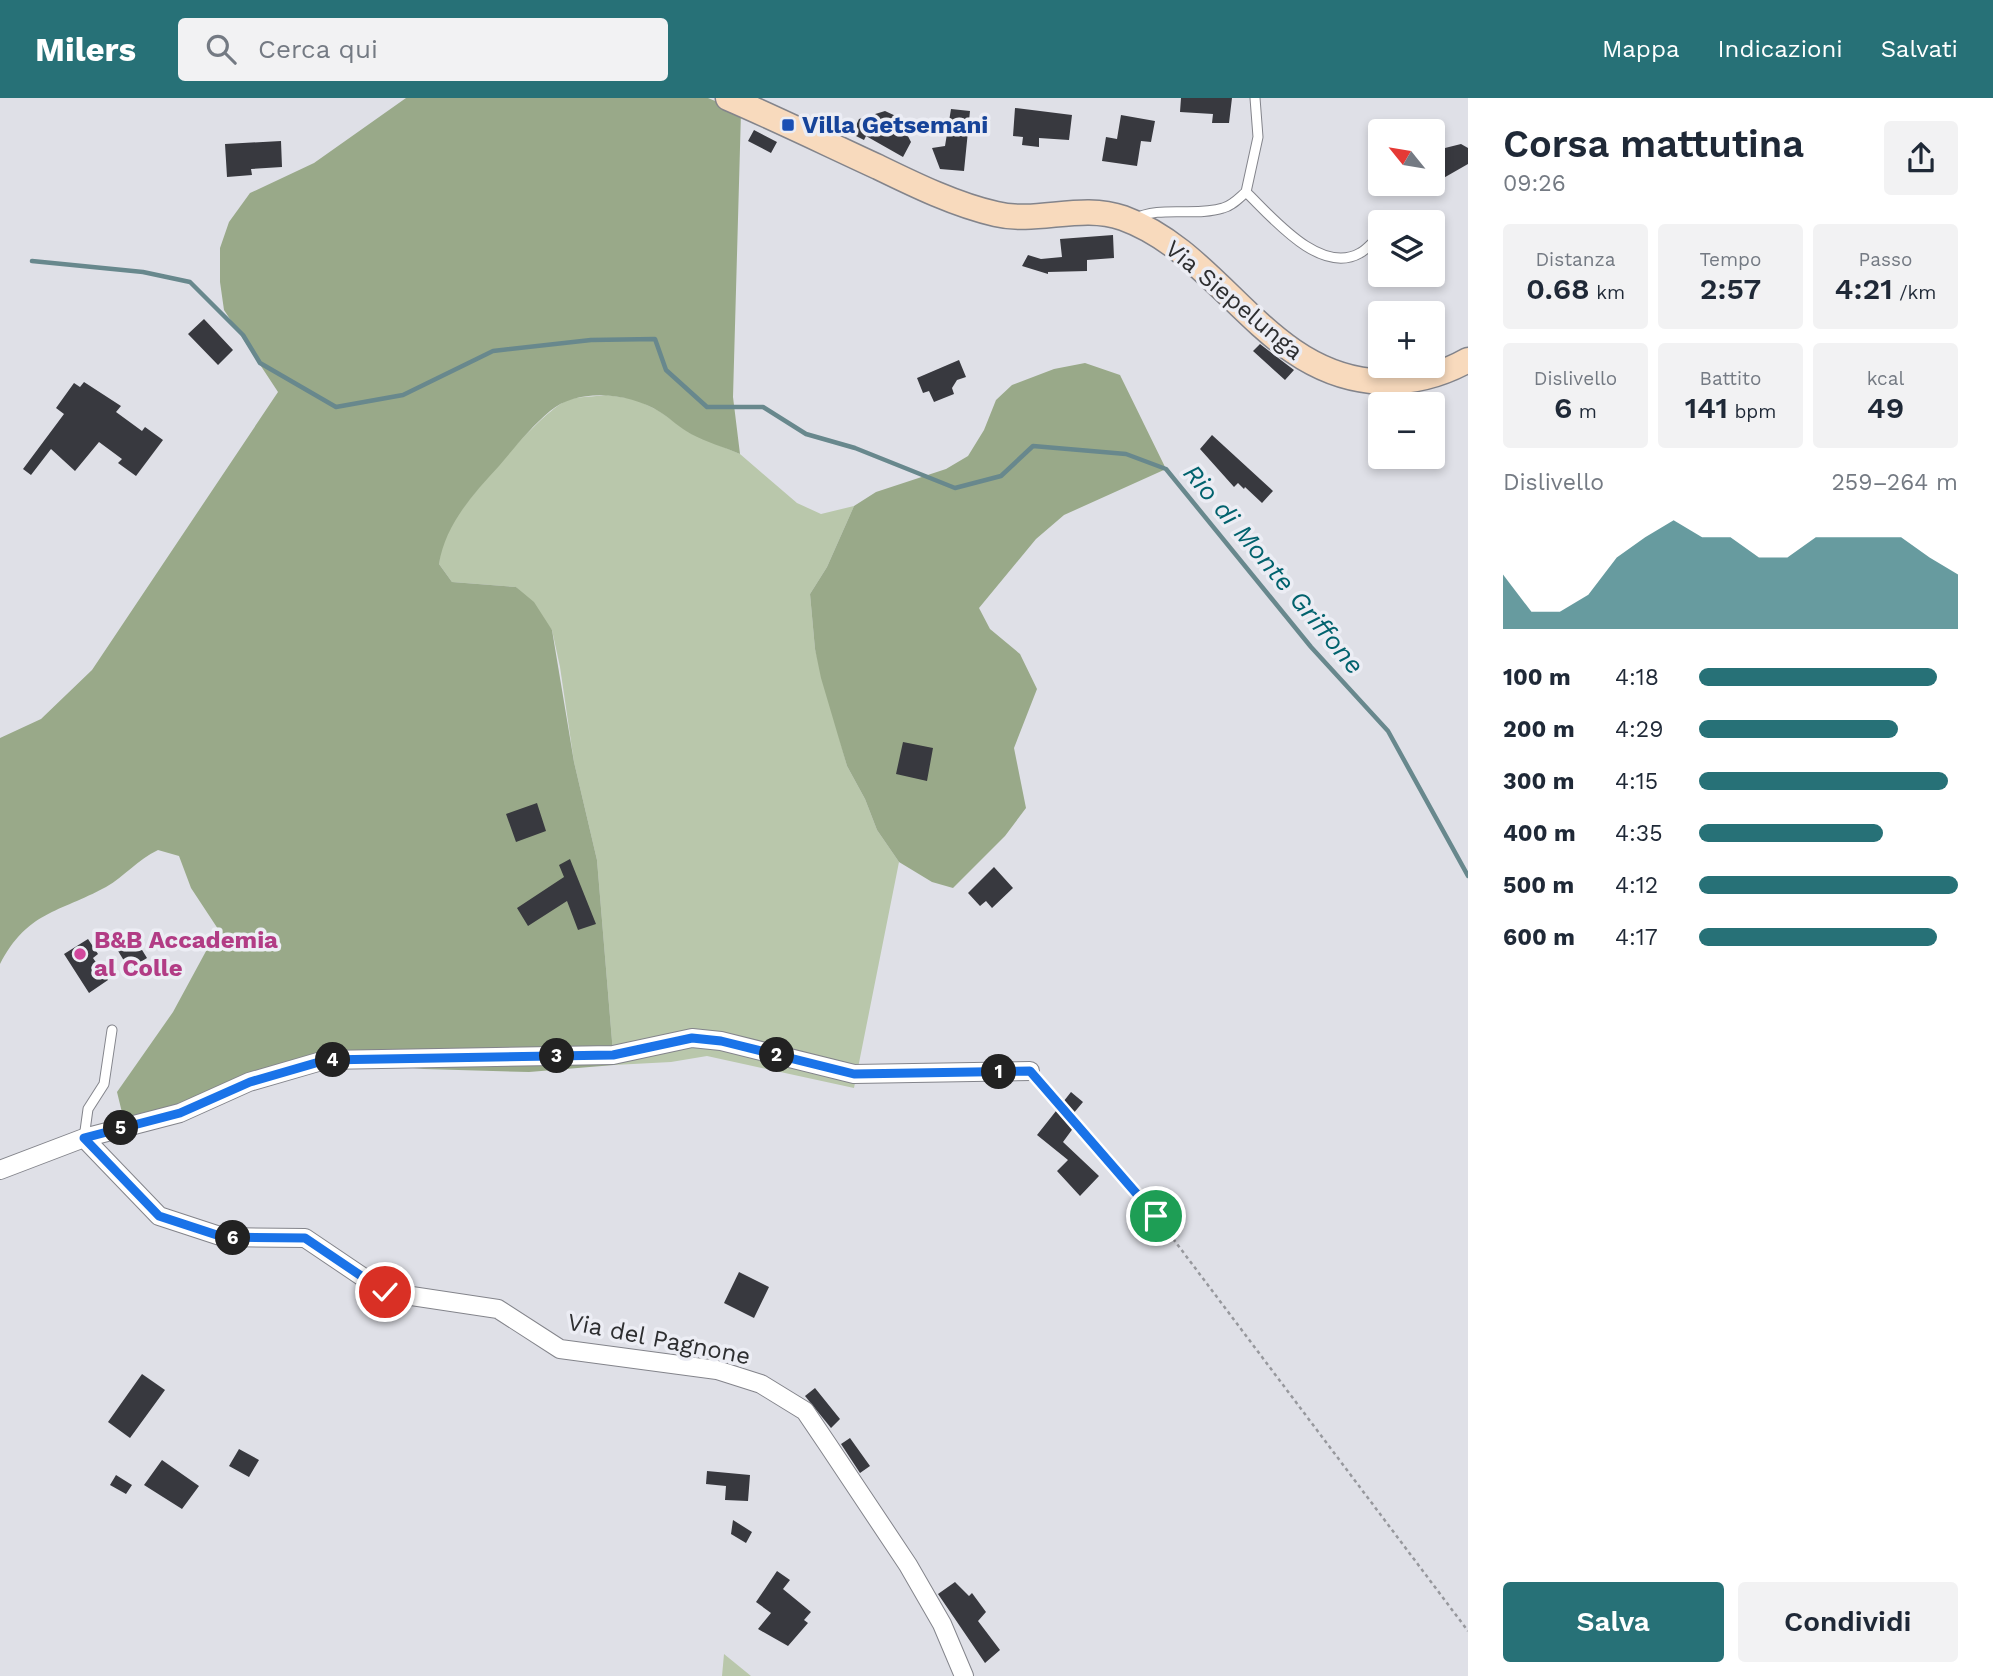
<!DOCTYPE html>
<html lang="it">
<head>
<meta charset="utf-8">
<style>
	body { margin:0; font-family:"Work Sans",sans-serif; background:#f2f2f3; color:#1f2937; height:100vh; display:flex; flex-direction:column; font-size:26px; white-space:nowrap }
	* { box-sizing:border-box; margin:0 }
	p { font-size:23px; color:#747a83 }
	.icon { flex:none; width:38px; height:38px; fill:none; stroke:currentColor; stroke-width:2; stroke-linecap:round; stroke-linejoin:round }
	.map { position:relative; flex:1; overflow:hidden }
	.side { display:flex; flex-direction:column; background:#fff; width:525px }
	.side>* { flex:none }
	.needle { width:46px; rotate:300deg }
	.fabs { position:absolute; left:1368px; top:21px; display:grid; gap:14px }
	.fabs a { display:grid; place-items:center; width:77px; height:77px; border-radius:7px; background:#fff; box-shadow:0 4px 10px #0003; font-size:35px }
	.pin { position:absolute; display:grid; place-items:center; width:60px; height:60px; color:#fff; margin:-30px; border:4px solid #fff; border-radius:50%; box-shadow:0 2px 7px #0007 }
	.km { position:absolute; width:35px; height:35px; margin:-18px; border-radius:50%; background:#222; color:#fff; font-size:19px; line-height:35px; text-align:center }
	.round { display:grid; place-items:center; flex:none; width:74px; height:74px; border-radius:7px; background:#f2f2f3 }
	.summary { display:flex; align-items:center; justify-content:space-between; height:119px; padding:0 35px }
	h1 { font-size:38px; font-weight:600; line-height:52px }
	.metrics { display:grid; grid-template-columns:repeat(3,1fr); gap:10px; height:119px; padding:7px 35px }
	.metrics div { display:grid; align-content:center; border-radius:7px; background:#f2f2f3; text-align:center }
	.metrics b { font-size:30px; font-weight:600 }
	.metrics small { font-size:19px; font-weight:400 }
	.metrics p { font-size:19px }
	.chart { height:196px; padding:14px 35px }
	.chart p { display:flex; justify-content:space-between }
	.chart svg { width:100%; height:126px; margin-top:7px; fill:#277177; opacity:.7 }
	.cta { display:flex; gap:14px; margin-top:auto; padding:14px 35px }
	.cta a { flex:1; height:80px; border-radius:7px; background:#277177; color:#fff; font-size:28px; font-weight:600; line-height:80px; text-align:center }
	.cta a+a { background:#f2f2f3; color:#1f2937 }
	ul { padding:0 35px; list-style:none; font-size:23px }
	li { display:grid; grid-template-columns:112px 84px 1fr; align-items:center; height:52px }
	li i { height:18px; border-radius:9px; background:#277177 }
	header { display:flex; align-items:center; gap:42px; box-sizing:border-box; height:98px; padding:0 35px; background:#277177; color:#fff }
	header strong { font-size:33px }
	nav { display:flex; gap:38px; margin-inline-start:auto; font-size:24px }
	.search { width:490px; height:63px; background:#f2f2f3; display:flex; align-items:center; gap:18px; box-sizing:border-box; padding:0 24px; border-radius:7px; color:#747a83; font-size:26px }
	main { display:flex; flex:1; min-height:0 }
	.map>svg:first-child { display:block }
	.green { fill:#b9c7ab }
	.forest { fill:#99a989 }
	.lines { fill:none; stroke-linecap:round; stroke-linejoin:round }
	.stream { stroke:#68888d; stroke-width:4.5 }
	.building { fill:#38393f }
	.lane-casing { stroke:#83848b; stroke-width:11 }
	.street-casing { stroke:#83848b; stroke-width:20 }
	.secondary-casing { stroke:#83848b; stroke-width:27 }
	.path { stroke:#97989d; stroke-width:2.5; stroke-dasharray:3.5 3.5; stroke-linecap:butt }
	.lane { stroke:#fff; stroke-width:9 }
	.street { stroke:#fff; stroke-width:18 }
	.secondary { stroke:#f8dabd; stroke-width:24 }
	.route-casing { stroke:#fff; stroke-width:14 }
	.route { stroke:#1a73e8; stroke-width:9 }
	.transit-dot { fill:#1a4fb4; stroke:#ecedf4; stroke-width:2.5 }
	.hotel-dot { fill:#d1479c; stroke:#ecedf4; stroke-width:2.5 }
	.labels { text-anchor:middle; dominant-baseline:central; stroke-width:7; stroke-linejoin:round; paint-order:stroke }
	.transit-label { font-size:24px; font-weight:bold; fill:#164399; stroke:#ecedf4; text-anchor:start }
	.street-label { font-size:24px; fill:#2d2e30; stroke:#ecedf4 }
	.hotel-label { font-size:24px; font-weight:bold; fill:#b23c85; stroke:#ecedf4; text-anchor:start }
	.water-label { font-size:26px; font-style:italic; fill:#00626d; stroke:#ecedf4 }
</style>
</head>
<body>
<header>
<strong>Milers</strong>
<div class="search"><svg class="icon" aria-label="search" viewBox="0 0 24 24"><circle cx="10" cy="10" r="6"/><path d="M15 15l6 6"/></svg>Cerca qui</div>
<nav><a>Mappa</a><a>Indicazioni</a><a>Salvati</a></nav>
</header>
<main>
<div class="map">
<svg width="1468" height="1578" viewBox="0 0 1468 1578">
	<rect width="100%" height="100%" fill="#dfe0e7"/>
	<!-- green -->
	<path class="green" d="M606,297L635,301L659,313L690,335L740,356L797,405L821,416L854,408L827,469L810,496L815,551L847,668L865,701L877,732L899,764L854,990L707,958L671,964L614,967L597,762L574,664L560,569L552,532L516,489L452,484L439,466C440,459 440,451 442,444C451,417 541,312 568,302C579,298 594,299 606,297Z
		M724,1556L751,1578H722Z"/>
	<!-- forest -->
	<path class="forest" d="M406,0H708L741,14L733,299L740,356C724,349 706,344 691,336C680,330 671,321 660,314C630,295 579,289 550,313C531,329 515,349 499,368C473,396 445,427 439,466L452,484L516,489L534,504L552,532L574,664L597,762L614,967L529,974L424,971L324,962L127,1035L117,994L173,914L218,831L191,790L179,758L158,752C137,762 125,778 106,789C58,815 28,813 0,866V640L41,621L92,572L278,294L224,212L220,184V150L229,124L250,95L314,65Z
		M1085,265L1120,277L1166,371L1064,417L1036,441L979,510L990,531L1020,556L1037,591L1014,650L1026,710L1005,738L953,790L932,784L899,764L877,732L865,701L847,668L821,580L815,551L810,496L827,469L854,408L876,394L946,371L968,358L984,332L996,302L1012,287L1054,271Z"/>
	<g class="lines">
		<!-- stream -->
		<path class="stream" d="M32,163L143,174L190,184L243,237L260,265L336,309L403,297L493,253L591,242L655,241L666,272L707,309H763L806,336L855,350L955,390L1001,378L1033,348L1126,356L1166,371L1311,549L1388,633L1468,778"/>
	</g>
	<!-- building -->
	<path class="building" d="M1181,0H1232L1229,25H1212L1213,16L1180,14Z
		M1015,10L1072,17L1069,42L1039,40V49L1022,47L1023,39L1013,38Z
		M951,11L970,13L964,73L940,71L932,50L945,48Z
		M885,13L898,19L911,44L903,59L866,38L864,42L852,36L859,21Z
		M1121,17L1155,23L1151,44L1141,43L1137,68L1102,63L1106,39L1117,41Z
		M754,32L777,44L771,55L748,43Z
		M281,43L282,69L251,71L252,77L227,79L225,46Z
		M1461,46L1468,50V66L1433,86V53Z
		M1113,137L1114,160L1087,162V173L1048,174V176L1022,168L1028,157L1041,161L1062,159L1060,141Z
		M204,221L233,252L218,267L188,236Z
		M1260,246L1294,272L1285,282L1253,253Z
		M959,262L966,279L957,282L952,290L954,296L934,304L929,293L923,295L917,280Z
		M84,284L121,308L116,314L142,333L145,329L163,342L136,378L118,365L122,361L99,344L75,373L51,351L31,377L23,371L64,316L56,310L74,285L80,289Z
		M1212,337L1273,393L1262,405L1245,389L1244,391L1238,385L1234,389L1200,351Z
		M903,644L933,650L927,683L896,676Z
		M537,705L546,733L516,744L506,716Z
		M570,761L596,826L578,832L567,803L528,828L517,810L564,779L559,767Z
		M994,769L1013,790L992,810L986,803L980,808L968,795Z
		M124,836L128,843L134,839L147,860L129,871L112,843Z
		M88,841L98,856L93,860L108,882L89,895L64,856Z
		M1071,994L1083,1004L1067,1023L1074,1029L1063,1044L1099,1078L1080,1098L1057,1073L1068,1062L1037,1037Z
		M739,1174L769,1189L754,1220L724,1205Z
		M142,1276L165,1292L130,1340L108,1324Z
		M815,1290L840,1321L831,1330L805,1298Z
		M850,1340L870,1368L860,1375L841,1346Z
		M239,1351L259,1362L249,1379L229,1368Z
		M162,1362L199,1388L182,1411L144,1387Z
		M707,1373L750,1377L748,1403L725,1402L726,1388L706,1386Z
		M116,1377L132,1387L126,1396L110,1387Z
		M733,1422L752,1434L746,1445L731,1436Z
		M777,1473L790,1482L783,1491L811,1514L804,1522L808,1525L788,1548L758,1531L771,1515L756,1504Z
		M955,1484L969,1498L972,1495L986,1514L978,1523L1000,1552L985,1565L938,1496Z"/>
	<g class="lines">
		<defs>
			<path id="lane" d="M1246,94C1271,118 1320,178 1360,155C1368,151 1374,142 1381,137
				M1134,121C1159,107 1196,119 1223,110C1232,108 1239,100 1246,94L1258,39L1255,0
				M84,1040L88,1011L104,986L112,932"/>
			<path id="street" d="M84,1040L159,1118L223,1139L305,1140L385,1194L498,1211L560,1251L717,1272L761,1286L805,1313L828,1347L908,1467L942,1526L964,1578
				M0,1072L84,1040L180,1015L249,984L325,962L613,957L692,940L721,943L854,976L1030,973"/>
			<path id="secondary" d="M728,0C779,22 828,46 878,69C915,87 956,107 996,116C1038,126 1081,105 1123,120C1220,155 1263,272 1371,283C1406,286 1438,279 1468,262"/>
		</defs>
		<!-- lane casing -->
		<use href="#lane" class="lane-casing"/>
		<!-- street casing -->
		<use href="#street" class="street-casing"/>
		<!-- secondary casing -->
		<use href="#secondary" class="secondary-casing"/>
		<!-- path -->
		<path class="path" d="M1042,986L1156,1118L1468,1533"/>
		<!-- lane -->
		<use href="#lane" class="lane"/>
		<!-- street -->
		<use href="#street" class="street"/>
		<!-- secondary -->
		<use href="#secondary" class="secondary"/>
	</g>
	<g class="lines">
		<defs>
			<path id="route" d="M385,1194L305,1140L223,1139L159,1118L84,1040L180,1015L250,984L326,962L613,957L692,940L721,943L854,976L1030,973L1156,1118"/>
		</defs>
		<!-- route casing -->
		<use href="#route" class="route-casing"/>
		<!-- route -->
		<use href="#route" class="route"/>
	</g>
	<!-- markers -->
	<rect class="transit-dot" x="781" y="20" width="14" height="14" rx="3.5"/>
	<circle class="hotel-dot" cx="80" cy="856" r="7"/>
	<g class="labels">
		<!-- transit labels -->
		<g class="transit-label">
			<text x="802" y="27">Villa Getsemani</text>
		</g>
		<!-- street labels -->
		<g class="street-label">
			<text transform="translate(1234 202) rotate(40)">Via Siepelunga</text>
			<text transform="translate(659 1241) rotate(11)">Via del Pagnone</text>
		</g>
		<!-- hotel labels -->
		<g class="hotel-label">
			<text x="94" y="842">B&amp;B Accademia<tspan x="94" dy="28">al Colle</tspan></text>
		</g>
		<!-- water labels -->
		<g class="water-label">
			<text transform="translate(1274 471) rotate(50)">Rio di Monte Griffone</text>
		</g>
	</g>
</svg>
<div class="fabs">
<a><svg class="needle" viewBox="-14 -14 28 28"><path d="M0-13l5 13h-10z" fill="#e53935"/><path d="M0 13l5-13h-10z" fill="#747a83"/></svg></a>
<a><svg class="icon" aria-label="layers" viewBox="0 0 24 24"><path d="M12 4l9 5-9 5-9-5zM3 14l9 5 9-5"/></svg></a>
<a>+</a>
<a>−</a>
</div>
<div class="pin" style="left:1156px;top:1118px;background:#1e9e55"><svg class="icon" aria-label="arrive" viewBox="0 0 24 24"><path d="M6 21V4h12l-3 4 3 4H6"/></svg></div>
<div class="pin" style="left:385px;top:1194px;background:#d93025"><svg class="icon" aria-label="check" viewBox="0 0 24 24"><path d="M5 12l5 5 9-10"/></svg></div>
<b class="km" style="left:999px;top:974px">1</b>
<b class="km" style="left:777px;top:957px">2</b>
<b class="km" style="left:557px;top:958px">3</b>
<b class="km" style="left:333px;top:962px">4</b>
<b class="km" style="left:121px;top:1030px">5</b>
<b class="km" style="left:233px;top:1140px">6</b>
</div>
<section class="side">
<div class="summary"><div><h1>Corsa mattutina</h1><p>09:26</p></div><a class="round"><svg class="icon" aria-label="share" viewBox="0 0 24 24"><path d="M12 15V3M7 8l5-5 5 5M5 13v7h14v-7"/></svg></a></div>
<div class="metrics">
<div><p>Distanza</p><b>0.68<small> km</small></b></div>
<div><p>Tempo</p><b>2:57</b></div>
<div><p>Passo</p><b>4:21<small> /km</small></b></div>
</div>
<div class="metrics">
<div><p>Dislivello</p><b>6<small> m</small></b></div>
<div><p>Battito</p><b>141<small> bpm</small></b></div>
<div><p>kcal</p><b>49</b></div>
</div>
<div class="chart"><p><span>Dislivello</span>259–264 m</p>
<svg viewBox="0 0 160 44" preserveAspectRatio="none"><path d="M0 44V25L10 38L20 38L30 32L40 19L50 12L60 6L70 12L80 12L90 19L100 19L110 12L120 12L130 12L140 12L150 19L160 25V44z"/></svg>
</div>
<ul>
<li><b>100 m</b>4:18<i style="width:92%"></i></li>
<li><b>200 m</b>4:29<i style="width:77%"></i></li>
<li><b>300 m</b>4:15<i style="width:96%"></i></li>
<li><b>400 m</b>4:35<i style="width:71%"></i></li>
<li><b>500 m</b>4:12<i style="width:100%"></i></li>
<li><b>600 m</b>4:17<i style="width:92%"></i></li>
</ul>
<div class="cta"><a>Salva</a><a>Condividi</a></div>
</section>
</main>
</body>
</html>
